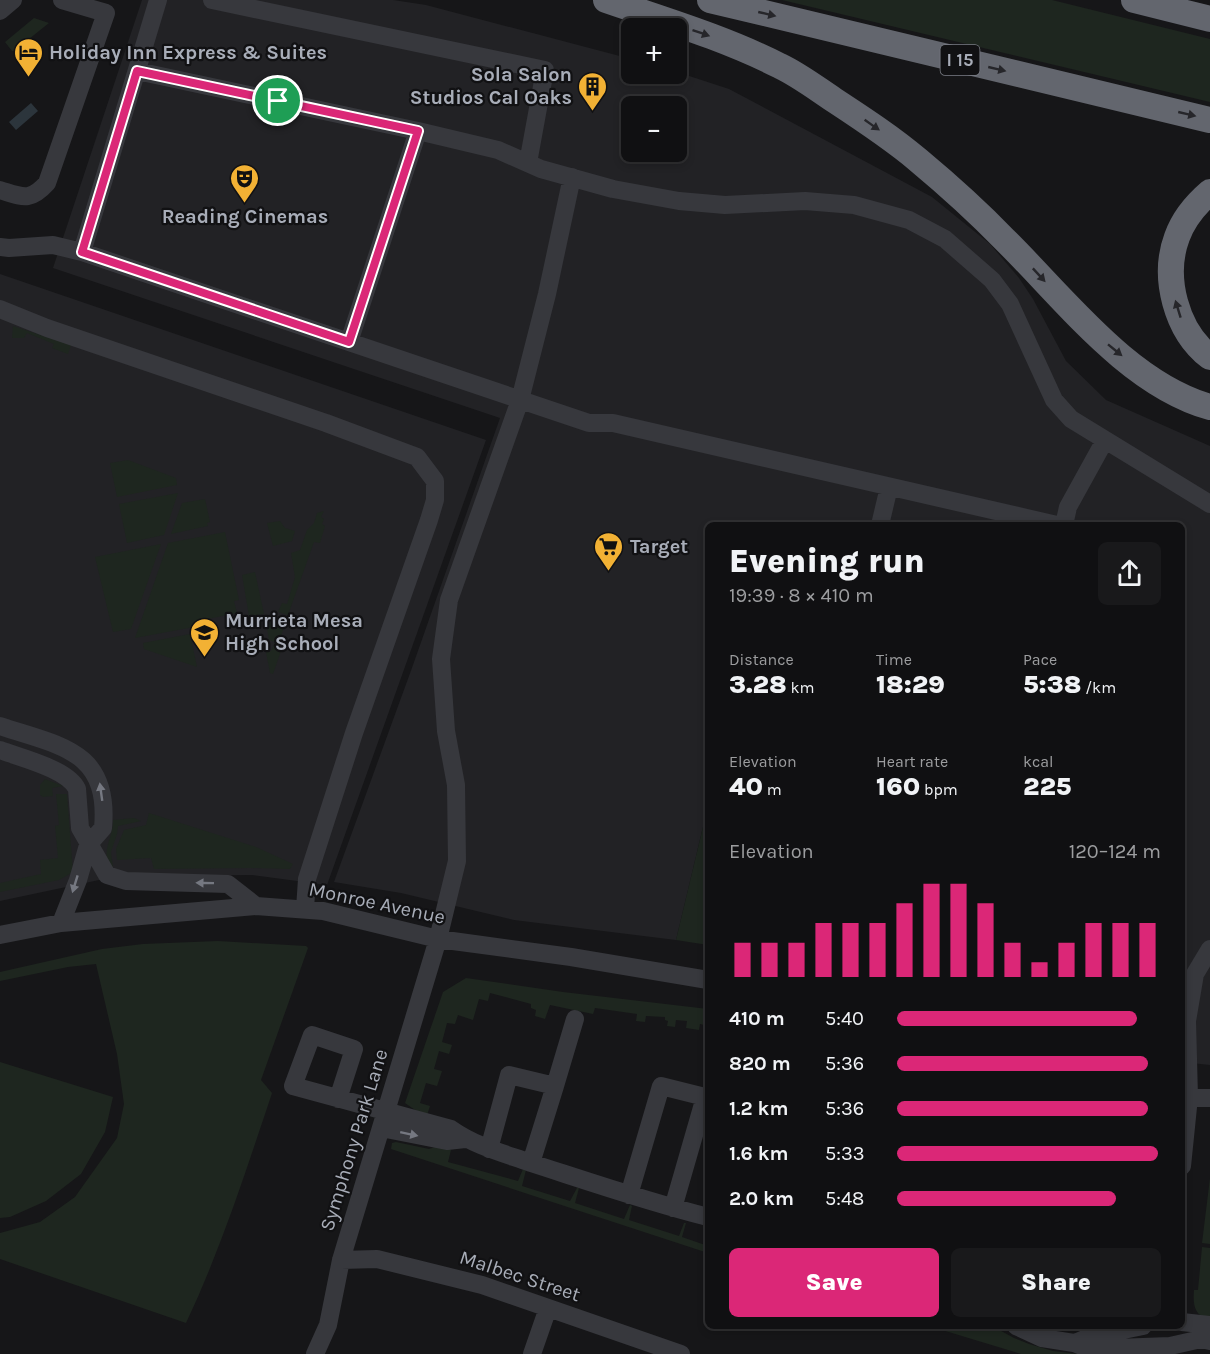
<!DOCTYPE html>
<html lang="en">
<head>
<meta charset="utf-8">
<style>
	body { margin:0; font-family:Karla,sans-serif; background:#19191b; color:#f1f3f6; height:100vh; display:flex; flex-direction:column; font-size:22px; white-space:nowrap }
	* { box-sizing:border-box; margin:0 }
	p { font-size:20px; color:#9c9d9f }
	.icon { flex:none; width:33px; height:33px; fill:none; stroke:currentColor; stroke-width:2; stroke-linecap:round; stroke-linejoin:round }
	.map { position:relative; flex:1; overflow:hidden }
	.panel { position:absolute; left:705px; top:522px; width:480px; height:807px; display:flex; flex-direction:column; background:#101012; border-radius:9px; box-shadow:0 3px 9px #0003,0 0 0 2px #303032 }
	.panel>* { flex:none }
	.fabs { position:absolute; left:621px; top:18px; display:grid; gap:12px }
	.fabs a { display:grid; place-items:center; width:66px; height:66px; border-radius:9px; background:#101012; box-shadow:0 3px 9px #0003,0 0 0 2px #303032; font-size:30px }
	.pin { position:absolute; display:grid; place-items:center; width:51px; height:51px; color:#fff; margin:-26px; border:3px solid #fff; border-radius:50%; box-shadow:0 2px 6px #0007 }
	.round { display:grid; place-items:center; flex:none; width:63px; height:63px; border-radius:9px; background:#19191b }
	.headline { display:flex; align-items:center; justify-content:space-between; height:102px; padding:0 24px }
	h1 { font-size:33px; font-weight:800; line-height:45px }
	.metrics { display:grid; grid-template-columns:repeat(3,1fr); gap:9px; height:102px; padding:6px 24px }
	.metrics div { display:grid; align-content:center }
	.metrics b { font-size:26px; font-weight:800 }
	.metrics small { font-size:16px; font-weight:400 }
	.metrics p { font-size:16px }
	.chart { height:168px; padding:12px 24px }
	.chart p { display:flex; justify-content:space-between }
	.chart svg { width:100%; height:108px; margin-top:6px; stroke:#db2777; stroke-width:6 }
	.primary-button { display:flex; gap:12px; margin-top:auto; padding:12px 24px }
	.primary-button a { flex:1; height:69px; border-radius:9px; background:#db2777; color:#fff; font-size:24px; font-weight:800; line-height:69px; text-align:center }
	.primary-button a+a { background:#19191b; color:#f1f3f6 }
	ul { padding:0 24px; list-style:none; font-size:20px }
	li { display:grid; grid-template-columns:96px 72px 1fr; align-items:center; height:45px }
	li i { height:15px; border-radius:8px; background:#db2777 }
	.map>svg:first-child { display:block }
	.built { fill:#222225; fill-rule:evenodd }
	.green { fill:#1e261f }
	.water { fill:#2c353c }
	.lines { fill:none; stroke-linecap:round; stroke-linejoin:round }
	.minor { stroke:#37383d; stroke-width:18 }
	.highway { stroke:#63666e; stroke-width:26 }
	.oneway { fill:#26262a }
	.oneway2 { fill:#757881 }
	.route-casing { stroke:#fff; stroke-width:12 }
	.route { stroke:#db2777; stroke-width:8 }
	.labels { text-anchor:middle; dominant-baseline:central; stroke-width:4.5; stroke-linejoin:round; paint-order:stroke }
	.shield { fill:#111113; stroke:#7b7e86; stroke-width:1.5 }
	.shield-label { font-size:18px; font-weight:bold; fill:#a8adb8 }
	.poi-label { font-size:20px; font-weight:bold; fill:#a8adb8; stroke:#111113; text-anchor:start }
	.street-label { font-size:20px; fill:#a8adb8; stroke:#111113 }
</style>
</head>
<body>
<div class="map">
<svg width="1210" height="1354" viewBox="0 0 1210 1354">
	<rect width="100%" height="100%" fill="#161618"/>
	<!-- built -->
	<path class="built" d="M142,0H393L426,5L631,59L632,74H676L677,72L729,89L932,197L990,244L1019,278L1033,299L1066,361L1106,400L1210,446V1065L1182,1062V525H708V806L676,940L514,920L401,893L334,882L413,665L500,418L53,268ZM632,106H676V152H632Z
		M0,274L486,440L327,885L252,875L118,876L0,901Z"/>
	<!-- green -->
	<path class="green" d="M782,0H1052L1210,39V102Z
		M34,18L49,23L14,51H12L5,42Z
		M13,326L71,345L68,354L52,348L54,344L27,333L24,338H12Z
		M128,460L176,478L177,485L117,497L110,463Z
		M178,493L164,535L127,543L119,504Z
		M205,499L210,522L207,523L208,526L171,534L182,503Z
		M324,511L321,517L324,519L322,524L325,526L320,543L314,542L288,615L278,612L282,603L287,604L295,577L291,553L300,550L307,530L314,523L317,513Z
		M280,521L285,528L295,531L292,541L273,546L267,523Z
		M225,532L239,600L234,601L237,613L198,621L199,626L135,638L168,543Z
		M161,544L131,629L113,632L95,557Z
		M255,572L264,614L249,616L242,575Z
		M277,618L286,621L279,642L283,645L273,674L270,673L266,652L271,651L275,642L269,640L266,623L274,622Z
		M190,634L197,667L144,649L143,643Z
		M45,779L63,786L52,788L53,796L43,797L40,795V785Z
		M56,794H67L73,872L59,880L0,892V883L41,874L40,860L58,858L55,826L59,825Z
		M708,806V945L676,940Z
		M149,813L256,847L293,864L290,869L250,868L154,869L151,858L117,860L116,849L124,830L146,825Z
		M134,818L141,821L118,826L117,834L111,852L113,867L110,868C101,848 113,840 113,820Z
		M218,941L306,946L308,948L261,1080L272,1093C246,1171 221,1249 186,1323L0,1259V1233L40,1222L75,1197L117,1138L124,1104L117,1054L96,964L68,967L0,981V972L102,949L143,944Z
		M466,978L563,992L708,1009V1022H705V1025L700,1024L699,1030L686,1028L687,1021L676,1020L675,1027L667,1026L668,1021L665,1020V1017L646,1016L645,1022L636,1021L637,1014L595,1008L593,1014L550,1005L545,1019L535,1016L536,1010L531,1008V1004L490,993L488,1001L479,999L473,1020L458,1015L455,1024L447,1023L442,1042L452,1045L449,1054L439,1051L434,1069L442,1071L437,1086L426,1083L420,1103L430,1106L427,1115L418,1112L405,1103L443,992Z
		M0,1062L113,1097L105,1132L81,1174L46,1201L10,1217L0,1218Z
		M396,1142L429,1149L441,1145L451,1150L448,1162L518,1181L523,1169L526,1170L522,1186L570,1201L577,1188H579L575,1203L624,1219L630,1205L632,1206L629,1220L679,1236L684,1223H686L682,1237L708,1246V1253L391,1149L392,1143Z
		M1210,1178V1244L1202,1243Z
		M1202,1247L1210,1248V1319C1194,1316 1193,1305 1194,1290H1198Z
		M929,1326H968L969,1328L971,1326H992L1014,1338L1029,1344L1053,1351L1078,1354H1021Z"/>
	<!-- water -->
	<path class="water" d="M31,103L38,111L16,130L9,122Z"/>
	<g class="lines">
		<!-- minor -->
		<path class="minor" d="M212,0L545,70L528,163
			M0,11L13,0
			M137,71L418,131L498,150L541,169L613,189L679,201L725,205L805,201L854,205L909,220L945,239L992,280L1010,304L1054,400L1071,419L1210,504
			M0,190C23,197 30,202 47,183L106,13L62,0
			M0,247L9,248L53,245L82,252L589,423H613L1057,525
			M82,252L158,0
			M0,309L47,328L326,423L417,457L435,481V500L429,520L354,733L307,879L305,909
			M349,342L418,131
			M880,525L889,487
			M1064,525L1068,507L1105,440
			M0,726C60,746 110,750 103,828L88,845L78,880L61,923
			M0,750C21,758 68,769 77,789L80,828L107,875L126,881L228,884L256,906
			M0,935L61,923L256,906L323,911L438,939L571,957L708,980
			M555,1086L575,1019
			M1182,1096L1210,1098
			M338,1099L354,1049L312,1035L293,1086L451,1129C475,1146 503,1153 531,1163C590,1182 648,1202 708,1217
			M381,1128L447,1141L465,1139
			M489,1149L509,1075L555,1086L531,1163
			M1182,1166L1189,1097L1187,1021L1195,974L1210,949
			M629,1195L661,1086L705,1097L673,1208
			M341,1260L377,1259L482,1285L681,1354
			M1182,1322L1210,1325
			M1016,1326L1042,1338L1074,1343L1089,1349L1170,1346L1201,1339L1210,1341
			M1075,1343L1089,1337L1143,1326
			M315,1354L328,1325L341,1260L438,939L457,861L456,785L446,731L441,659L449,600L520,400L547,294L572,177
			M532,1354L548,1308"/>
		<!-- highway -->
		<path class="highway" d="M606,0C664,20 725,38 780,66C799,75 816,88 834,100C863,119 892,138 918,160C948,185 978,212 1005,240C1064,298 1128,384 1210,407
			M710,0L1210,120
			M1134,0L1210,19
			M1210,192C1196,204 1183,220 1177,237C1162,277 1176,331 1210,357"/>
	</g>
	<!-- one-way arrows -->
	<defs><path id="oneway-solid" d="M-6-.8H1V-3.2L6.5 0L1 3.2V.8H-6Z" transform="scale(1.5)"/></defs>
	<g class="oneway">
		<use href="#oneway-solid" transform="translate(767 14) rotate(13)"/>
		<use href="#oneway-solid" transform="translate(701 33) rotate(19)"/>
		<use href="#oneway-solid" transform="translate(997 69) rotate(13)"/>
		<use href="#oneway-solid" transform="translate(1187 114) rotate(13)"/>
		<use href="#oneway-solid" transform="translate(872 125) rotate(35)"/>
		<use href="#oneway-solid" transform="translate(1039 275) rotate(47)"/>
		<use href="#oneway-solid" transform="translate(1178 309) rotate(-107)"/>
		<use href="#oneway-solid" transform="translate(1115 350) rotate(39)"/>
	</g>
	<g class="oneway2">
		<use href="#oneway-solid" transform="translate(101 792) rotate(-98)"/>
		<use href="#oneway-solid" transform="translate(205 883) rotate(-179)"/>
		<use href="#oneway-solid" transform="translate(75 884) rotate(107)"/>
		<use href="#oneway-solid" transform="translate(409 1134) rotate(12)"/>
	</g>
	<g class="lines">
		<defs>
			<path id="route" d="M137,71L418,131L349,342L82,252Z"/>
		</defs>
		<!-- route casing -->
		<use href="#route" class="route-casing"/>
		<!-- route -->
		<use href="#route" class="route"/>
	</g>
	<!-- icons -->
	<defs>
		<symbol id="hotel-pin" viewBox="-11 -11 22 30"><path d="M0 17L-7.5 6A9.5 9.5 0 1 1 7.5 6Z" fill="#f2b134" stroke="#111113"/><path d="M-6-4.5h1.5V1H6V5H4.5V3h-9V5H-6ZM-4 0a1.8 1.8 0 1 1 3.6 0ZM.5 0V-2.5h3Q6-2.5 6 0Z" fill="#111"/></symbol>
		<symbol id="building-pin" viewBox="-11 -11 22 30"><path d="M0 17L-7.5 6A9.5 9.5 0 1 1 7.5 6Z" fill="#f2b134" stroke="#111113"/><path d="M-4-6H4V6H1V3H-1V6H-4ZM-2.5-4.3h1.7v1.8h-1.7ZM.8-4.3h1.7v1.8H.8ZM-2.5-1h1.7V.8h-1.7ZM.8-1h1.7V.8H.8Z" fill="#111"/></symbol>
		<symbol id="theatre-pin" viewBox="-11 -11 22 30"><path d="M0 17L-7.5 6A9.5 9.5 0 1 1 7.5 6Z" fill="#f2b134" stroke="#111113"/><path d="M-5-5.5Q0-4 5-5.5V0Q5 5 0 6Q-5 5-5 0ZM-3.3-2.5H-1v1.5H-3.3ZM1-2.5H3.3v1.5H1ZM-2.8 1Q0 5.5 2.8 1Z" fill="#111"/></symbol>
		<symbol id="supermarket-pin" viewBox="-11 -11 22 30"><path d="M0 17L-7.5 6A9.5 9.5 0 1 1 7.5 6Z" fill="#f2b134" stroke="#111113"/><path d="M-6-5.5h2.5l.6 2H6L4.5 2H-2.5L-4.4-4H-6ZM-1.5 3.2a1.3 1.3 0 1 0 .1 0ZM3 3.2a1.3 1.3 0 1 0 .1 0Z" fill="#111"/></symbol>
		<symbol id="school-pin" viewBox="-11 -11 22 30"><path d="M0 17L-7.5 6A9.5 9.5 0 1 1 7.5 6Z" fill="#f2b134" stroke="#111113"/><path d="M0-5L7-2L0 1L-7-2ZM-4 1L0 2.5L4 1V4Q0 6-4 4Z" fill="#111"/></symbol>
	</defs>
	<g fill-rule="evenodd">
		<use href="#hotel-pin" x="12" y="36" width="33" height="45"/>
		<use href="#building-pin" x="576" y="70" width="33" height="45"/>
		<use href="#theatre-pin" x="228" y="162" width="33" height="45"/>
		<use href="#supermarket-pin" x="592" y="530" width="33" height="45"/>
		<use href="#school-pin" x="188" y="616" width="33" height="45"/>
	</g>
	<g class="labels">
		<!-- shield labels -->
		<rect class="shield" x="940.5" y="45" width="39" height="30" rx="4.5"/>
		<g class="shield-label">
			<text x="960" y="60">I 15</text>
		</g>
		<!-- poi labels -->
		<g class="poi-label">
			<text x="49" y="52">Holiday Inn Express &amp; Suites</text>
			<text x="572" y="74" text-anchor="end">Sola Salon<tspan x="572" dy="23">Studios Cal Oaks</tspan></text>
			<text x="245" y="216" text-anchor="middle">Reading Cinemas</text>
			<text x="630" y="546">Target</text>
			<text x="225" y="620">Murrieta Mesa<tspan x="225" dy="23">High School</tspan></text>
		</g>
		<!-- street labels -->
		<g class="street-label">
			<text transform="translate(377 903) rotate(12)">Monroe Avenue</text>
			<text transform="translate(354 1140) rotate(-73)">Symphony Park Lane</text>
			<text transform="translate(520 1276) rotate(18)">Malbec Street</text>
		</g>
	</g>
</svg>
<div class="fabs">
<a>+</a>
<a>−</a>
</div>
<div class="pin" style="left:278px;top:101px;background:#1e9e55"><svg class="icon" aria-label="arrive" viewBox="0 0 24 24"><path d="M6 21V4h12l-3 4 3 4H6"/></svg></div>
<section class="panel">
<div class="headline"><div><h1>Evening run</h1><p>19:39 · 8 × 410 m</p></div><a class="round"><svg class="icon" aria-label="share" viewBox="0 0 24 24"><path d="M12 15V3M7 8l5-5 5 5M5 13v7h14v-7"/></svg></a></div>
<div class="metrics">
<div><p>Distance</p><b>3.28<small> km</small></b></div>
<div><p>Time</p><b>18:29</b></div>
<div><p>Pace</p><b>5:38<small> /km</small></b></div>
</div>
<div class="metrics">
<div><p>Elevation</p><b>40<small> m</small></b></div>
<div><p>Heart rate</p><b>160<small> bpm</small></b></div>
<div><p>kcal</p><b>225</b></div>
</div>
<div class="chart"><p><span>Elevation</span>120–124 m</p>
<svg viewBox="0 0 160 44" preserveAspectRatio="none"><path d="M5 44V30M15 44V30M25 44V30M35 44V22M45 44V22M55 44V22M65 44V14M75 44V6M85 44V6M95 44V14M105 44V30M115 44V38M125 44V30M135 44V22M145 44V22M155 44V22"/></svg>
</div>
<ul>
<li><b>410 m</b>5:40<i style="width:91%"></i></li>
<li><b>820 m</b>5:36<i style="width:95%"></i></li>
<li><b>1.2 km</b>5:36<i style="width:95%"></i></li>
<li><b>1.6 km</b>5:33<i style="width:99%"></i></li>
<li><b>2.0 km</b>5:48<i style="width:83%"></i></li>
</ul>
<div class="primary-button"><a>Save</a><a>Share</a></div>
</section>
</div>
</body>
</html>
